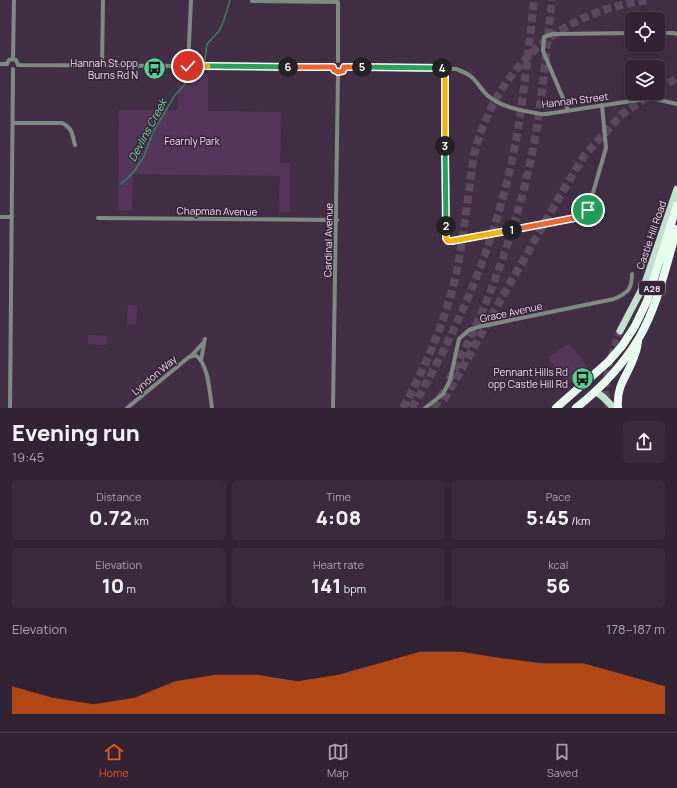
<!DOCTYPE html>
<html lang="en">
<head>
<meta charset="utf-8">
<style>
	body { margin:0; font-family:Manrope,sans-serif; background:#3a2b3c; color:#f1f3f6; height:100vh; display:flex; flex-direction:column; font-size:15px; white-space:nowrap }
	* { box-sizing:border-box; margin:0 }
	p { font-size:13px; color:#a8a4ac }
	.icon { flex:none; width:22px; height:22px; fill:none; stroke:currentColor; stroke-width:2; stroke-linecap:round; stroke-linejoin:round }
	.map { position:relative; height:408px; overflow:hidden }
	.sheet { display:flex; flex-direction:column; background:#322334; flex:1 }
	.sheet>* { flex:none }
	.controls { position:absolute; left:625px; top:12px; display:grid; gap:8px }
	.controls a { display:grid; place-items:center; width:40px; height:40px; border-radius:6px; background:#322334; box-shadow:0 2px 10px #0003,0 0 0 1px #4d404f; font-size:20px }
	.pin { position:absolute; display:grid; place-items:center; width:34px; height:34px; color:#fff; margin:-17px; border:2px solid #fff; border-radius:50%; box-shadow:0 1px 4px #0007 }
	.km { position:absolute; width:20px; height:20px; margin:-10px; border-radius:50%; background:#222; color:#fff; font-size:11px; line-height:20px; text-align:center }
	.round { display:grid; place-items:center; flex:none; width:42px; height:42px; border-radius:6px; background:#3a2b3c }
	.head { display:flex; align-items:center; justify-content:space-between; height:68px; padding:0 12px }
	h1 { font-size:22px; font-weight:800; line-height:30px }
	.metrics { display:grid; grid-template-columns:repeat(3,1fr); gap:6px; height:68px; padding:4px 12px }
	.metrics div { display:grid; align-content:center; border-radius:6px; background:#3a2b3c; text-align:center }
	.metrics b { font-size:20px; font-weight:800 }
	.metrics small { font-size:11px; font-weight:400 }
	.metrics p { font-size:11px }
	.chart { height:112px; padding:8px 12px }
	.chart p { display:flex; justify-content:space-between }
	.chart svg { width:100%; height:72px; margin-top:4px; fill:#ea580c; opacity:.7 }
	.menu { display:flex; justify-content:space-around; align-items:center; height:56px; border-top:1px solid #4d404f; background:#322334; font-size:11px; color:#a8a4ac }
	.menu a { display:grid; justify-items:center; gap:2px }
	.menu .on { color:#ea580c }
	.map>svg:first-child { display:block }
	.green { fill:#56355a }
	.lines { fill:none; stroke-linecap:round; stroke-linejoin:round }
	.stream { stroke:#2f865e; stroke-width:1.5 }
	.primary-tunnel { stroke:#5c495e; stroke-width:7; stroke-dasharray:7 3.5; stroke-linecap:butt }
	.highway-tunnel { stroke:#5c495e; stroke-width:8; stroke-dasharray:8 4; stroke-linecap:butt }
	.street { stroke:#7d8b83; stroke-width:4 }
	.primary { stroke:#c1e0ce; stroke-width:7 }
	.highway { stroke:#e7fdf0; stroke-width:8 }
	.split-1-casing { stroke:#fff; stroke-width:8 }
	.split-2-casing { stroke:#fff; stroke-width:8 }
	.split-3-casing { stroke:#fff; stroke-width:8 }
	.split-4-casing { stroke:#fff; stroke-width:8 }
	.split-5-casing { stroke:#fff; stroke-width:8 }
	.split-6-casing { stroke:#fff; stroke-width:8 }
	.split-7-casing { stroke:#fff; stroke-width:8 }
	.split-8-casing { stroke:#fff; stroke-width:8 }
	.split-1 { stroke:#f0652b; stroke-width:5 }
	.split-2 { stroke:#f5b400; stroke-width:5 }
	.split-3 { stroke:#22a559; stroke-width:5 }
	.split-4 { stroke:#f5b400; stroke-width:5 }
	.split-5 { stroke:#22a559; stroke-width:5 }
	.split-6 { stroke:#f0652b; stroke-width:5 }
	.split-7 { stroke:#22a559; stroke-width:5 }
	.split-8 { stroke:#f5b400; stroke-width:5 }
	.labels { text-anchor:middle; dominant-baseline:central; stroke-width:3; stroke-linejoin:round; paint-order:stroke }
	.shield { fill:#38253a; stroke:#b6a7b7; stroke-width:1 }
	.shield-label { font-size:9px; font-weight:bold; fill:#ecdfed }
	.poi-label { font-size:10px; fill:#ecdfed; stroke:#38253a; text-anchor:end }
	.street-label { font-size:10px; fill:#ecdfed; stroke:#38253a }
	.park-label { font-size:10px; fill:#f5d8f8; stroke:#38253a }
	.water-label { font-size:11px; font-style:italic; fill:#6ce0a8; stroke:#38253a }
</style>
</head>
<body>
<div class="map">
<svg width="677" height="408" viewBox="0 0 677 408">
	<rect width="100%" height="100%" fill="#432f45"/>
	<!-- green -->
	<path class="green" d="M178,74H208V111L281,112L280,163H290V212H279L280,176L133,174L132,211L118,210L119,110H178Z
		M128,305L137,306L136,325L127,324Z
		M88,335L107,336V345L88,344Z
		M569,343L588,367L568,384L548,358Z"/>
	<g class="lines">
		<!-- stream -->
		<path class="stream" d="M202,65L205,60L207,44L219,31L224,20L230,0
			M121,184L134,172L144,156L153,132L175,95L200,68"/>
		<!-- primary-tunnel -->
		<path class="primary-tunnel" d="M609,408C601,385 611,352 620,331"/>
		<!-- highway-tunnel -->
		<path class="highway-tunnel" d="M658,89L677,78
			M449,380C486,311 514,237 531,159C542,107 546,53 552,0
			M444,400L554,206L584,156L621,115L653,93
			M403,408C426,366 445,322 456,275C464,236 468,195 474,155C490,89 533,36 598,12C614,6 631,3 648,0
			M412,408C461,325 498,236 516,141C524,95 529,47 534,0
			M434,408L444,391"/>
		<!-- street -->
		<path class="street" d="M252,1L338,2
			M658,33H674L677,34
			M13,59L14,0
			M338,61V2
			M0,64H7
			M7,64L9,60L12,59L16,60L18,65
			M18,65L333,67
			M102,65L103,0
			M188,66L191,0
			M333,67L334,71L338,73L343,71L344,67
			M344,67L456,69C476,76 474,81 487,95C500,107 523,111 541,114H546L645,99H655L677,104
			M445,68L446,238L448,241H457L580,217L585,214L588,210L606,148L602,105
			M568,110L543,51L544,37L553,34L632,33
			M13,123H62C73,128 72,135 75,145
			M0,217H12
			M98,218L337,220
			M192,355L204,342L205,339
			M201,361L204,343
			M10,408L13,69
			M127,408L189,357L195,355C208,361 210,394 212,408
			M333,408L338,73
			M425,408L443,394L450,380L459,339L469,330L478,327L614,299C628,293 632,289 632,274"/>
		<!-- primary -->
		<path class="primary" d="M620,331L645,283L677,189
			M595,391L603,397L614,408"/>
		<!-- highway -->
		<path class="highway" d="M556,408L608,362L622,346L635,326L647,301L677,205
			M576,408C600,389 623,365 639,338C658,305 666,266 677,229
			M618,408C616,383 629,375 635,354C637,350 637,346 638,342"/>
	</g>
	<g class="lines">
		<defs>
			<path id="split-1" d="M512,230L580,217L585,214L588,210"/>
			<path id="split-2" d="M446,226V238L448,241H452L512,230"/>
			<path id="split-3" d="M445,146L446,226"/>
			<path id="split-4" d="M442,68H445V146"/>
			<path id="split-5" d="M362,67L442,68"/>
			<path id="split-6" d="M288,67H333L334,70L338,72L343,71L344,67H362"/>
			<path id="split-7" d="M208,66L288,67"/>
			<path id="split-8" d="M188,66H208"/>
		</defs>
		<!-- split-1 casing -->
		<use href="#split-1" class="split-1-casing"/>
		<!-- split-2 casing -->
		<use href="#split-2" class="split-2-casing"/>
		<!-- split-3 casing -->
		<use href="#split-3" class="split-3-casing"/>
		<!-- split-4 casing -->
		<use href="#split-4" class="split-4-casing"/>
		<!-- split-5 casing -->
		<use href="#split-5" class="split-5-casing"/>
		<!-- split-6 casing -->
		<use href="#split-6" class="split-6-casing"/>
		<!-- split-7 casing -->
		<use href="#split-7" class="split-7-casing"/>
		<!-- split-8 casing -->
		<use href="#split-8" class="split-8-casing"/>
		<!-- split-1 -->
		<use href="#split-1" class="split-1"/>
		<!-- split-2 -->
		<use href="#split-2" class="split-2"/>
		<!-- split-3 -->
		<use href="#split-3" class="split-3"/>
		<!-- split-4 -->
		<use href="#split-4" class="split-4"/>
		<!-- split-5 -->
		<use href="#split-5" class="split-5"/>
		<!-- split-6 -->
		<use href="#split-6" class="split-6"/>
		<!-- split-7 -->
		<use href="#split-7" class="split-7"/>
		<!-- split-8 -->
		<use href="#split-8" class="split-8"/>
	</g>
	<!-- icons -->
	<defs>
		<symbol id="bus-disc" viewBox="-11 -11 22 22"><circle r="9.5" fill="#51d398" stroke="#38253a"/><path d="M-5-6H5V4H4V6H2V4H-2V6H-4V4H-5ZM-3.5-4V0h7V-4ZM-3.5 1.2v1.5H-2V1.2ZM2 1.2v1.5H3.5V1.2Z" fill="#111"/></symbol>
	</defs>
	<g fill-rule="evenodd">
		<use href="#bus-disc" x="142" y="56" width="25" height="25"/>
		<use href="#bus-disc" x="570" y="366" width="25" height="25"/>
	</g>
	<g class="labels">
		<!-- shield labels -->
		<rect class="shield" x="639" y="281" width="26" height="14" rx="3"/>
		<g class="shield-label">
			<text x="652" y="288">A28</text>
		</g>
		<!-- poi labels -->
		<g class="poi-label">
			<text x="138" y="63">Hannah St opp<tspan x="138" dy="12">Burns Rd N</tspan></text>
			<text x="568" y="372">Pennant Hills Rd<tspan x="568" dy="12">opp Castle Hill Rd</tspan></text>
		</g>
		<!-- street labels -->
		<g class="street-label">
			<text transform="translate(575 100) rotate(-7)">Hannah Street</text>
			<text transform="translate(217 211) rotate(1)">Chapman Avenue</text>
			<text transform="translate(651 235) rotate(-71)">Castle Hill Road</text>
			<text transform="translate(328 240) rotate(-89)">Cardinal Avenue</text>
			<text transform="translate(511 312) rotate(-12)">Grace Avenue</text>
			<text transform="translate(154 375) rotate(-40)">Lyndon Way</text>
		</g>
		<!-- park labels -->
		<g class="park-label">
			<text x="192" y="141">Fearnly Park</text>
		</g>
		<!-- water labels -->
		<g class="water-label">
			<text transform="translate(147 130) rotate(-62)">Devlins Creek</text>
		</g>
	</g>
</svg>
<div class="controls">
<a><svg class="icon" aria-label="locate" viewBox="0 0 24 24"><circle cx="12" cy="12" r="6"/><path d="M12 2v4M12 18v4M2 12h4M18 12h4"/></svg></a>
<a><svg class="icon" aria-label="layers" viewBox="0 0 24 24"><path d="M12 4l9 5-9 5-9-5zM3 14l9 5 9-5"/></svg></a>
</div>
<div class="pin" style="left:588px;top:210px;background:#1e9e55"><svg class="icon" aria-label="arrive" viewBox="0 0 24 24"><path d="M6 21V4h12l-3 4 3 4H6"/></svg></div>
<div class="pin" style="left:188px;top:66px;background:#d93025"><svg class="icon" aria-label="check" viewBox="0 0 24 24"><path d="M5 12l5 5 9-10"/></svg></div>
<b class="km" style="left:512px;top:230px">1</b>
<b class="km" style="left:446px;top:226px">2</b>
<b class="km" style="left:445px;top:146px">3</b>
<b class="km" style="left:442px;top:68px">4</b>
<b class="km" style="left:362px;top:67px">5</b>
<b class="km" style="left:288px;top:67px">6</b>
</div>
<section class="sheet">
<div class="head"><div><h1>Evening run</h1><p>19:45</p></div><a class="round"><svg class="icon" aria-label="share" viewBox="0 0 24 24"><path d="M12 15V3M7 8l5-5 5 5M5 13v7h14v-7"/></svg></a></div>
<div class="metrics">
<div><p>Distance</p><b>0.72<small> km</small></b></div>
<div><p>Time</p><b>4:08</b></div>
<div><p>Pace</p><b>5:45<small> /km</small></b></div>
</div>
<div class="metrics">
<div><p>Elevation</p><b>10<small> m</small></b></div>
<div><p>Heart rate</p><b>141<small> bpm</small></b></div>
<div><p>kcal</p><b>56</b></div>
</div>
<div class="chart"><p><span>Elevation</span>178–187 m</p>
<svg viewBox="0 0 160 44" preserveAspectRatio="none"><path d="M0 44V27L10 34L20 38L30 34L40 24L50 20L60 20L70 24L80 20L90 13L100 6L110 6L120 10L130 13L140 13L150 20L160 27V44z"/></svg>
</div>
</section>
<nav class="menu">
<a class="on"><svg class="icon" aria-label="home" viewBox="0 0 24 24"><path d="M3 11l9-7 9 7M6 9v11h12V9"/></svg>Home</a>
<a><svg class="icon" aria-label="map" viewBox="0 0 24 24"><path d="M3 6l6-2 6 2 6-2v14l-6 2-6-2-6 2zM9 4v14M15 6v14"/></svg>Map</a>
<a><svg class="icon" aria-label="saved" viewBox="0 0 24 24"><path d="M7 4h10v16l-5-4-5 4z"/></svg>Saved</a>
</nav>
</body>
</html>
